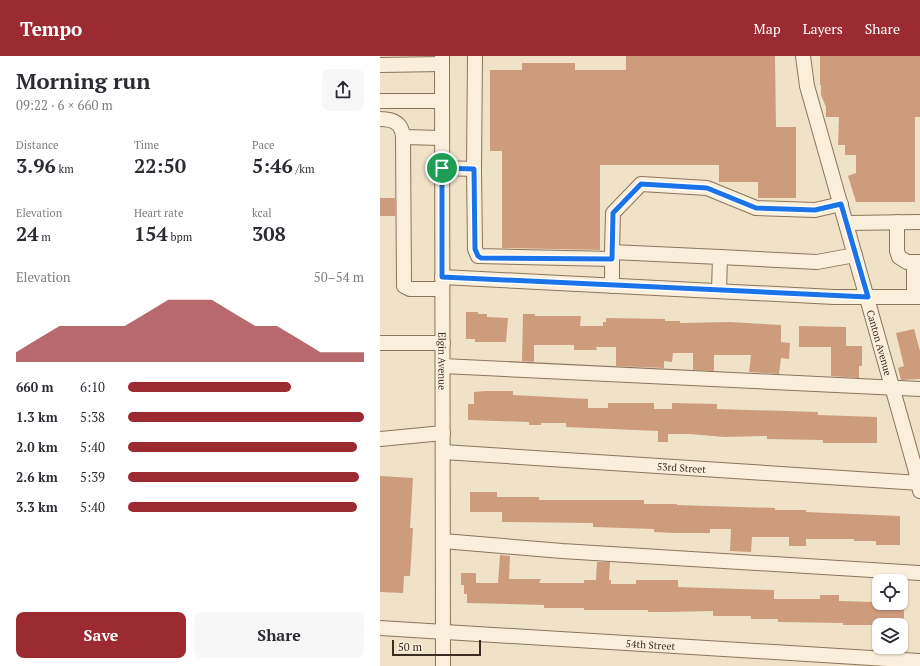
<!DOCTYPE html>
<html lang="en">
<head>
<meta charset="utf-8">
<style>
	body { margin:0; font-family:"PT Serif",serif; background:#f7f7f7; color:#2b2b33; height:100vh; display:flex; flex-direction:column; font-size:15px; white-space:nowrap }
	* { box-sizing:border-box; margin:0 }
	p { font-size:13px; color:#7c7c81 }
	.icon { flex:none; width:22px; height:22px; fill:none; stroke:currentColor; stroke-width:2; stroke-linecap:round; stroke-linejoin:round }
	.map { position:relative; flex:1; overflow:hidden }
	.panel { display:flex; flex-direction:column; background:#fff; width:380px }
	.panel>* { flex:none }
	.buttons { position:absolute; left:492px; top:518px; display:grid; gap:8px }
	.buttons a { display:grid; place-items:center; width:36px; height:36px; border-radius:8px; background:#fff; box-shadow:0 1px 3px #0004; font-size:20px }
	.scale { position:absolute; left:12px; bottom:10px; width:89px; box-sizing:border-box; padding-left:4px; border:2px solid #3c2c20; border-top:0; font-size:11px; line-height:14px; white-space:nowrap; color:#3c2c20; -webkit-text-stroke:3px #f6ecd7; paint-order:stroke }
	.pin { position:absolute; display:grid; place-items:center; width:34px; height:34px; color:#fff; margin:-17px; border:2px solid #fff; border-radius:50%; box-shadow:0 1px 4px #0007 }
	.round { display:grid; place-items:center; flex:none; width:42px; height:42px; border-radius:8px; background:#f7f7f7 }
	.head { display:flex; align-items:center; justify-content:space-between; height:68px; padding:0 16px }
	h1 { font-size:22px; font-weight:700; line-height:30px }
	.figures { display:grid; grid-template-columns:repeat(3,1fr); gap:6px; height:68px; padding:4px 16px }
	.figures div { display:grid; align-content:center }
	.figures b { font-size:20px; font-weight:700 }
	.figures small { font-size:11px; font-weight:400 }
	.figures p { font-size:11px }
	.chart { height:112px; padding:8px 16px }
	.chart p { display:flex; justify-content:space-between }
	.chart svg { width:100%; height:72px; margin-top:4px; fill:#9b2b30; opacity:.7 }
	.action { display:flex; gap:8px; margin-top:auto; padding:8px 16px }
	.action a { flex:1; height:46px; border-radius:8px; background:#9b2b30; color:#fff; font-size:16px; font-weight:700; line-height:46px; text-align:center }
	.action a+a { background:#f7f7f7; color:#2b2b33 }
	ul { padding:0 16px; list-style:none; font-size:13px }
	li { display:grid; grid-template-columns:64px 48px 1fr; align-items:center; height:30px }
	li i { height:10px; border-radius:5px; background:#9b2b30 }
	header { display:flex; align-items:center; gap:24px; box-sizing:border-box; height:56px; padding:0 20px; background:#9b2b30; color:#fff }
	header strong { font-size:19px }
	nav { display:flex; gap:22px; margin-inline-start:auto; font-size:14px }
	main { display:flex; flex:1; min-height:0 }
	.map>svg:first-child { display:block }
	.building { fill:#cd9c7d }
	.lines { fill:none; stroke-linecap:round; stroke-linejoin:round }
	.minor-casing { stroke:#8b745c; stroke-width:16 }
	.minor { stroke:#f9efdb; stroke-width:14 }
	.route-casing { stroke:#fff; stroke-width:8 }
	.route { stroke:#1a73e8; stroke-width:5 }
	.labels { text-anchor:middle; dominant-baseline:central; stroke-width:4; stroke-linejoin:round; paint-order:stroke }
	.street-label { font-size:10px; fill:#3c2c20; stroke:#f6ecd7 }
</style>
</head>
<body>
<header>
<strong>Tempo</strong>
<nav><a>Map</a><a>Layers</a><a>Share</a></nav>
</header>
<main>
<section class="panel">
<div class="head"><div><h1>Morning run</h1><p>09:22 · 6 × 660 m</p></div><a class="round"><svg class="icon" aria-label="share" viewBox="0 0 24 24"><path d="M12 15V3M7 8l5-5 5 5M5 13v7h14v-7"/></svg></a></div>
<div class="figures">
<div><p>Distance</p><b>3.96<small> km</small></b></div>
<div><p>Time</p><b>22:50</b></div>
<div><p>Pace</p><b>5:46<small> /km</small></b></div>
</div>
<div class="figures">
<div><p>Elevation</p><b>24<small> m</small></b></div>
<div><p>Heart rate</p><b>154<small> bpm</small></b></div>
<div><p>kcal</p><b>308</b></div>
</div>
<div class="chart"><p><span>Elevation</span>50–54 m</p>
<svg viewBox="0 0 160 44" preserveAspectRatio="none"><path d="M0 44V38L10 30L20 22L30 22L40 22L50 22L60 14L70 6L80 6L90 6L100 14L110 22L120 22L130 30L140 38L150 38L160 38V44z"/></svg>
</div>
<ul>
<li><b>660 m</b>6:10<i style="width:69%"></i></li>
<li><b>1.3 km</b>5:38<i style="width:100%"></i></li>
<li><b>2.0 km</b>5:40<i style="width:97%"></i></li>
<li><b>2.6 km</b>5:39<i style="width:98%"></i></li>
<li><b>3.3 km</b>5:40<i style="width:97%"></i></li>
</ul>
<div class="action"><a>Save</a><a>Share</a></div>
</section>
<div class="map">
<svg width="540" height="610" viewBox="0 0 540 610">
	<rect width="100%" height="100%" fill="#efe2c7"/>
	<!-- building -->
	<path class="building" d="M246,0H395L396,71H416V142H378V126H339V109H220V194L122,192V95H110V14H142V7H195V14H246Z
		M440,0H540V61H535V146H476L468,120L476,117V99H465V89H458L459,61H446V51L441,39V29H440Z
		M0,142H15V160H0Z
		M86,256H98V258H107V261L128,262L126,286H95V283H86Z
		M143,258H155V260H201L200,270H223V266H226V262L285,263V265H300V267L350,266L401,269V286L410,287L409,303L401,302L399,318L369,316L371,299H334V315L313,314V297H293L292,306L284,305V312L236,310V291H216L217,294H194V289H154V306L142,305Z
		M419,270L466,271V290H482V310H479V322L451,320V291H419Z
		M534,273L540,295V323L521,324L518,312L524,310L516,277Z
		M106,335H133V339L208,343V352H228V347H274V353H292V347L337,348V353L438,356V359L497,361V387H443V384L387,383V380L344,381L310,378H288V386H278V375L186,371V367H161V369H149V366L88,364V348H94V336Z
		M0,420L33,422L30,472H33L30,520H24L23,537L0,536Z
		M90,436H117V441H159V444H264V448H297V449L395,452V454H426V456L520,460V489H496V485H474V483H426V490H409V481H372L371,496L350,495L351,473H330V477H293L274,476V473L213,471V467L122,466V456H90Z
		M120,499L130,500L129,523H161L159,527H204V524H216L217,506H230L229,524H231V528H256V524H298V531L394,534V543H440V539H459V545L524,547V569H463V567L398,566V563H371V560H333V555L287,556H268V554H204V552H164V549L87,547V538H84V529H81V517H96V527H118Z"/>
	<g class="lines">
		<defs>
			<g id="minor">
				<path id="s1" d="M62,0L63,610"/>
				<path id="s2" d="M423,0L427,30L535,412L540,435"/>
				<path d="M0,9L62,8"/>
				<path d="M0,45H62"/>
				<path d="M0,63C13,63 22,67 23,81L62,82"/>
				<path d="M23,81L24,230L30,233H62"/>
				<path d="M62,112L94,113L95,0"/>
				<path d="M94,113L95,193L98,200L232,203"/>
				<path d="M517,166V195L519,201L527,206H540"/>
				<path d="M466,167L540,166"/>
				<path d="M232,196L233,157L261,128L327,132L376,152L435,154L461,148"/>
				<path d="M340,201L437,206L475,199"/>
				<path d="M534,206V241"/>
				<path d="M62,221L454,241H540"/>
				<path d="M232,230V196L340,201L339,235"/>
				<path d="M0,287H63"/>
				<path d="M63,310L540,333"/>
				<path d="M0,383L63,377"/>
				<path id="s3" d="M63,396L540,427"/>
				<path d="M63,485L182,495L540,517"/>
				<path id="s4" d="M0,572L540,605"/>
			</g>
		</defs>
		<!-- minor casing -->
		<use href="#minor" class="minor-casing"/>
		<!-- minor -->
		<use href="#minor" class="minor"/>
	</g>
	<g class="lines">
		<defs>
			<path id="route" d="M62,112L94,113L95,193L98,200L101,202L232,203L233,157L261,128L327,132L376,152L435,154L461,148L488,241L62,221Z"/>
		</defs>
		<!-- route casing -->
		<use href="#route" class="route-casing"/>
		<!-- route -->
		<use href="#route" class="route"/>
	</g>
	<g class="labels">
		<!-- street labels -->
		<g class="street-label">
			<text stroke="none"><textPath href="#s2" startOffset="297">Canton Avenue</textPath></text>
			<text stroke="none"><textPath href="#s1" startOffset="305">Elgin Avenue</textPath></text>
			<text stroke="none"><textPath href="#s3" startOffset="239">53rd Street</textPath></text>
			<text stroke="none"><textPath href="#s4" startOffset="271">54th Street</textPath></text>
		</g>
	</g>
</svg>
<div class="buttons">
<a><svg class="icon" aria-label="locate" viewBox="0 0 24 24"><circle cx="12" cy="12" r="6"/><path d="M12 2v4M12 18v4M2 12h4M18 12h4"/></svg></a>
<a><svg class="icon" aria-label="layers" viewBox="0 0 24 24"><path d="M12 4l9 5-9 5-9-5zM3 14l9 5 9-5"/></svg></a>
</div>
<div class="scale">50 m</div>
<div class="pin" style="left:62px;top:112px;background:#1e9e55"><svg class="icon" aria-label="arrive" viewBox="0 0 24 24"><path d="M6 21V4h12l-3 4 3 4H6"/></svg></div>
</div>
</main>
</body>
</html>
